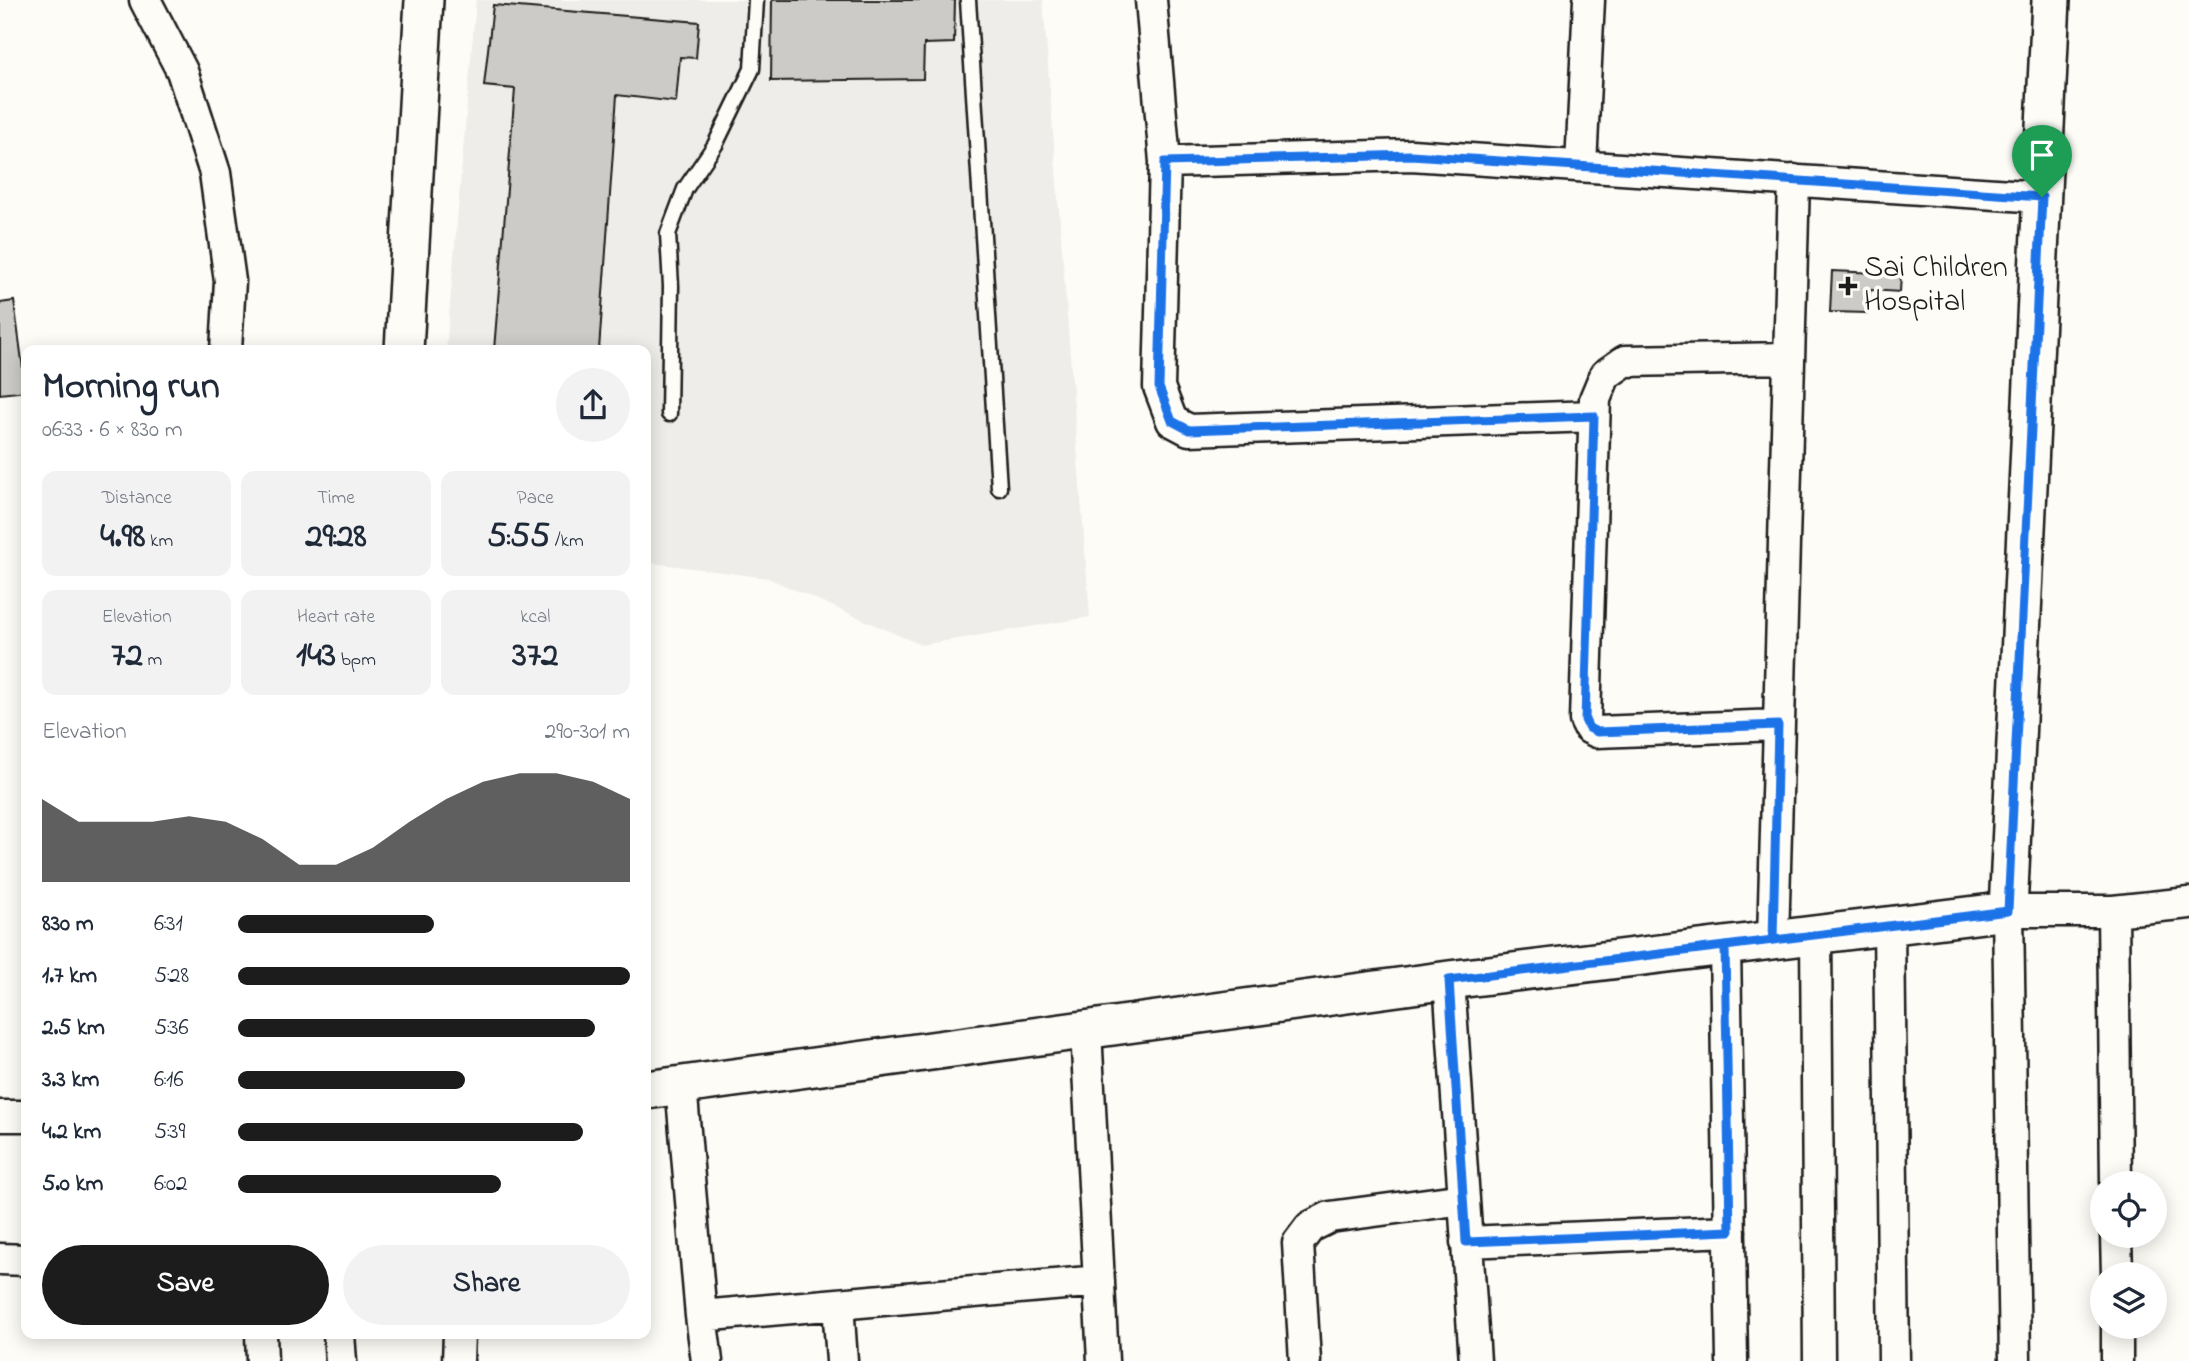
<!DOCTYPE html>
<html lang="en">
<head>
<meta charset="utf-8">
<style>
	body { margin:0; font-family:"Indie Flower",sans-serif; background:#f2f2f3; color:#1f2937; height:100vh; display:flex; flex-direction:column; font-size:26px; white-space:nowrap }
	* { box-sizing:border-box; margin:0 }
	p { font-size:23px; color:#747a83 }
	.icon { flex:none; width:38px; height:38px; fill:none; stroke:currentColor; stroke-width:2; stroke-linecap:round; stroke-linejoin:round }
	.map { position:relative; flex:1; overflow:hidden }
	.details { position:absolute; left:21px; top:345px; width:630px; height:994px; display:flex; flex-direction:column; background:#fff; border-radius:14px; box-shadow:0 4px 18px #0003 }
	.details>* { flex:none }
	.controls { position:absolute; left:2090px; top:1171px; display:grid; gap:14px }
	.controls a { display:grid; place-items:center; width:77px; height:77px; border-radius:50%; background:#fff; box-shadow:0 4px 18px #0003; font-size:35px }
	.pin { position:absolute; display:grid; place-items:center; width:60px; height:60px; color:#fff; margin:-72px -30px; border-radius:50% 50% 50% 0; rotate:-45deg; box-shadow:0 0 7px #0007 }
	.pin .icon { rotate:45deg }
	.round { display:grid; place-items:center; flex:none; width:74px; height:74px; border-radius:37px; background:#f2f2f3 }
	.summary { display:flex; align-items:center; justify-content:space-between; height:119px; padding:0 21px }
	h1 { font-size:38px; font-weight:700; line-height:52px }
	.metrics { display:grid; grid-template-columns:repeat(3,1fr); gap:10px; height:119px; padding:7px 21px }
	.metrics div { display:grid; align-content:center; border-radius:14px; background:#f2f2f3; text-align:center }
	.metrics b { font-size:35px; font-weight:700 }
	.metrics small { font-size:19px; font-weight:400 }
	.metrics p { font-size:19px }
	.chart { height:196px; padding:14px 21px }
	.chart p { display:flex; justify-content:space-between }
	.chart svg { width:100%; height:126px; margin-top:7px; fill:#1c1c1c; opacity:.7 }
	.cta { display:flex; gap:14px; margin-top:auto; padding:14px 21px }
	.cta a { flex:1; height:80px; border-radius:42px; background:#1c1c1c; color:#fff; font-size:28px; font-weight:700; line-height:80px; text-align:center }
	.cta a+a { background:#f2f2f3; color:#1f2937 }
	ul { padding:0 21px; list-style:none; font-size:23px }
	li { display:grid; grid-template-columns:112px 84px 1fr; align-items:center; height:52px }
	li i { height:18px; border-radius:9px; background:#1c1c1c }
	.map>svg:first-child { display:block }
	.built { fill:#eeede9 }
	.building { fill:#cccbc8; stroke:#1c1c1c; stroke-width:2 }
	.lines { fill:none; stroke-linecap:round; stroke-linejoin:round }
	.service-casing { stroke:#1c1c1c; stroke-width:19 }
	.minor-casing { stroke:#1c1c1c; stroke-width:35 }
	.tertiary-casing { stroke:#1c1c1c; stroke-width:42 }
	.service { stroke:#fdfcf7; stroke-width:14 }
	.minor { stroke:#fdfcf7; stroke-width:30 }
	.tertiary { stroke:#fdfcf7; stroke-width:37 }
	.route-casing { stroke:#fff; stroke-width:14 }
	.route { stroke:#1a73e8; stroke-width:9 }
	.poi-dot { fill:#1c1c1c; stroke:#fdfcf7; stroke-width:2.5 }
	.labels { text-anchor:middle; dominant-baseline:central; stroke-width:7; stroke-linejoin:round; paint-order:stroke }
	.poi-label { font-size:30px; fill:#1c1c1c; stroke:#fdfcf7; text-anchor:start }
</style>
</head>
<body>
<div class="map">
<svg width="2189" height="1361" viewBox="0 0 2189 1361">
	<rect width="100%" height="100%" fill="#fdfcf7"/>
	<filter id="ink" filterUnits="userSpaceOnUse"><feTurbulence type="fractalNoise" baseFrequency=".0143" numOctaves="2"/><feDisplacementMap in="SourceGraphic" scale="14" xChannelSelector="R" yChannelSelector="G"/><feConvolveMatrix kernelMatrix="1 2 1 2 8 2 1 2 1" color-interpolation-filters="sRGB"/></filter>
	<g filter="url(#ink)">
		<!-- built -->
		<path class="built" d="M476,0H1043L1090,617L921,645L768,578L646,562V350H446Z"/>
		<!-- building -->
		<path class="building" d="M772,0H955L954,43L924,44L923,79L771,81Z
			M493,5L699,22L696,58L680,57L676,102L617,95L599,350H494L515,89L484,86Z
			M1832,271L1901,274L1900,292L1870,290L1868,313L1830,312Z
			M14,301L26,391L0,394V303Z"/>
		<g class="lines">
			<defs>
				<path id="service" d="M968,0L999,488
					M669,414L671,286L668,234L685,189L715,145L752,69L756,0"/>
				<path id="minor" d="M145,0L182,71L215,173L230,281L226,350
					M1151,0L1165,162L1159,387L1172,421L1189,430L1594,416
					M1165,162L1411,155L2041,197
					M1581,166L1589,0
					M1778,725L1597,732L1589,728L1585,720L1595,399L1605,375L1625,361L1788,358
					M2113,911L2116,1183
					M1889,925L1894,1361
					M1816,934L1819,1361
					M1773,940L1794,180
					M1725,946L1732,1361
					M1449,980L1475,1361
					M1086,1030L1103,1361
					M681,1085L701,1316L707,1361
					M0,1116H26
					M2116,1236L2117,1274
					M1466,1242L1730,1231
					M0,1259L26,1260
					M838,1304L842,1361
					M701,1316L1099,1281
					M2117,1326V1361
					M261,1334L262,1361
					M339,1334L341,1361
					M458,1361L459,1334
					M1305,1361L1298,1243L1310,1227L1330,1217L1464,1199
					M2015,1361L2008,911H2113L2189,903"/>
				<path id="tertiary" d="M404,350L424,0
					M646,1090L1449,980L2008,911L2051,0"/>
			</defs>
			<!-- service casing -->
			<use href="#service" class="service-casing"/>
			<!-- minor casing -->
			<use href="#minor" class="minor-casing"/>
			<!-- tertiary casing -->
			<use href="#tertiary" class="tertiary-casing"/>
			<!-- service -->
			<use href="#service" class="service"/>
			<!-- minor -->
			<use href="#minor" class="minor"/>
			<!-- tertiary -->
			<use href="#tertiary" class="tertiary"/>
		</g>
	</g>
	<g class="lines" filter="url(#ink)">
		<defs>
			<path id="route" d="M2042,197L1411,155L1165,162L1159,387L1172,421L1189,430L1594,416L1585,720L1589,728L1597,732L1778,725L1773,940L1449,980L1466,1242L1730,1231L1725,946L2008,911L2042,197"/>
		</defs>
		<!-- route casing -->
		<use href="#route" class="route-casing"/>
		<!-- route -->
		<use href="#route" class="route"/>
	</g>
	<!-- markers -->
	<path class="poi-dot" d="M1844.5 275.5h7v7h7v7h-7v7h-7v-7h-7v-7h7z"/>
	<g class="labels">
		<!-- poi labels -->
		<g class="poi-label">
			<text x="1864" y="269">Sai Children<tspan x="1864" dy="34">Hospital</tspan></text>
		</g>
	</g>
</svg>
<div class="controls">
<a><svg class="icon" aria-label="locate" viewBox="0 0 24 24"><circle cx="12" cy="12" r="6"/><path d="M12 2v4M12 18v4M2 12h4M18 12h4"/></svg></a>
<a><svg class="icon" aria-label="layers" viewBox="0 0 24 24"><path d="M12 4l9 5-9 5-9-5zM3 14l9 5 9-5"/></svg></a>
</div>
<div class="pin" style="left:2042px;top:197px;background:#1e9e55"><svg class="icon" aria-label="arrive" viewBox="0 0 24 24"><path d="M6 21V4h12l-3 4 3 4H6"/></svg></div>
<section class="details">
<div class="summary"><div><h1>Morning run</h1><p>06:33 · 6 × 830 m</p></div><a class="round"><svg class="icon" aria-label="share" viewBox="0 0 24 24"><path d="M12 15V3M7 8l5-5 5 5M5 13v7h14v-7"/></svg></a></div>
<div class="metrics">
<div><p>Distance</p><b>4.98<small> km</small></b></div>
<div><p>Time</p><b>29:28</b></div>
<div><p>Pace</p><b>5:55<small> /km</small></b></div>
</div>
<div class="metrics">
<div><p>Elevation</p><b>72<small> m</small></b></div>
<div><p>Heart rate</p><b>143<small> bpm</small></b></div>
<div><p>kcal</p><b>372</b></div>
</div>
<div class="chart"><p><span>Elevation</span>290–301 m</p>
<svg viewBox="0 0 160 44" preserveAspectRatio="none"><path d="M0 44V15L10 23L20 23L30 23L40 21L50 23L60 29L70 38L80 38L90 32L100 23L110 15L120 9L130 6L140 6L150 9L160 15V44z"/></svg>
</div>
<ul>
<li><b>830 m</b>6:31<i style="width:50%"></i></li>
<li><b>1.7 km</b>5:28<i style="width:100%"></i></li>
<li><b>2.5 km</b>5:36<i style="width:91%"></i></li>
<li><b>3.3 km</b>6:16<i style="width:58%"></i></li>
<li><b>4.2 km</b>5:39<i style="width:88%"></i></li>
<li><b>5.0 km</b>6:02<i style="width:67%"></i></li>
</ul>
<div class="cta"><a>Save</a><a>Share</a></div>
</section>
</div>
</body>
</html>
